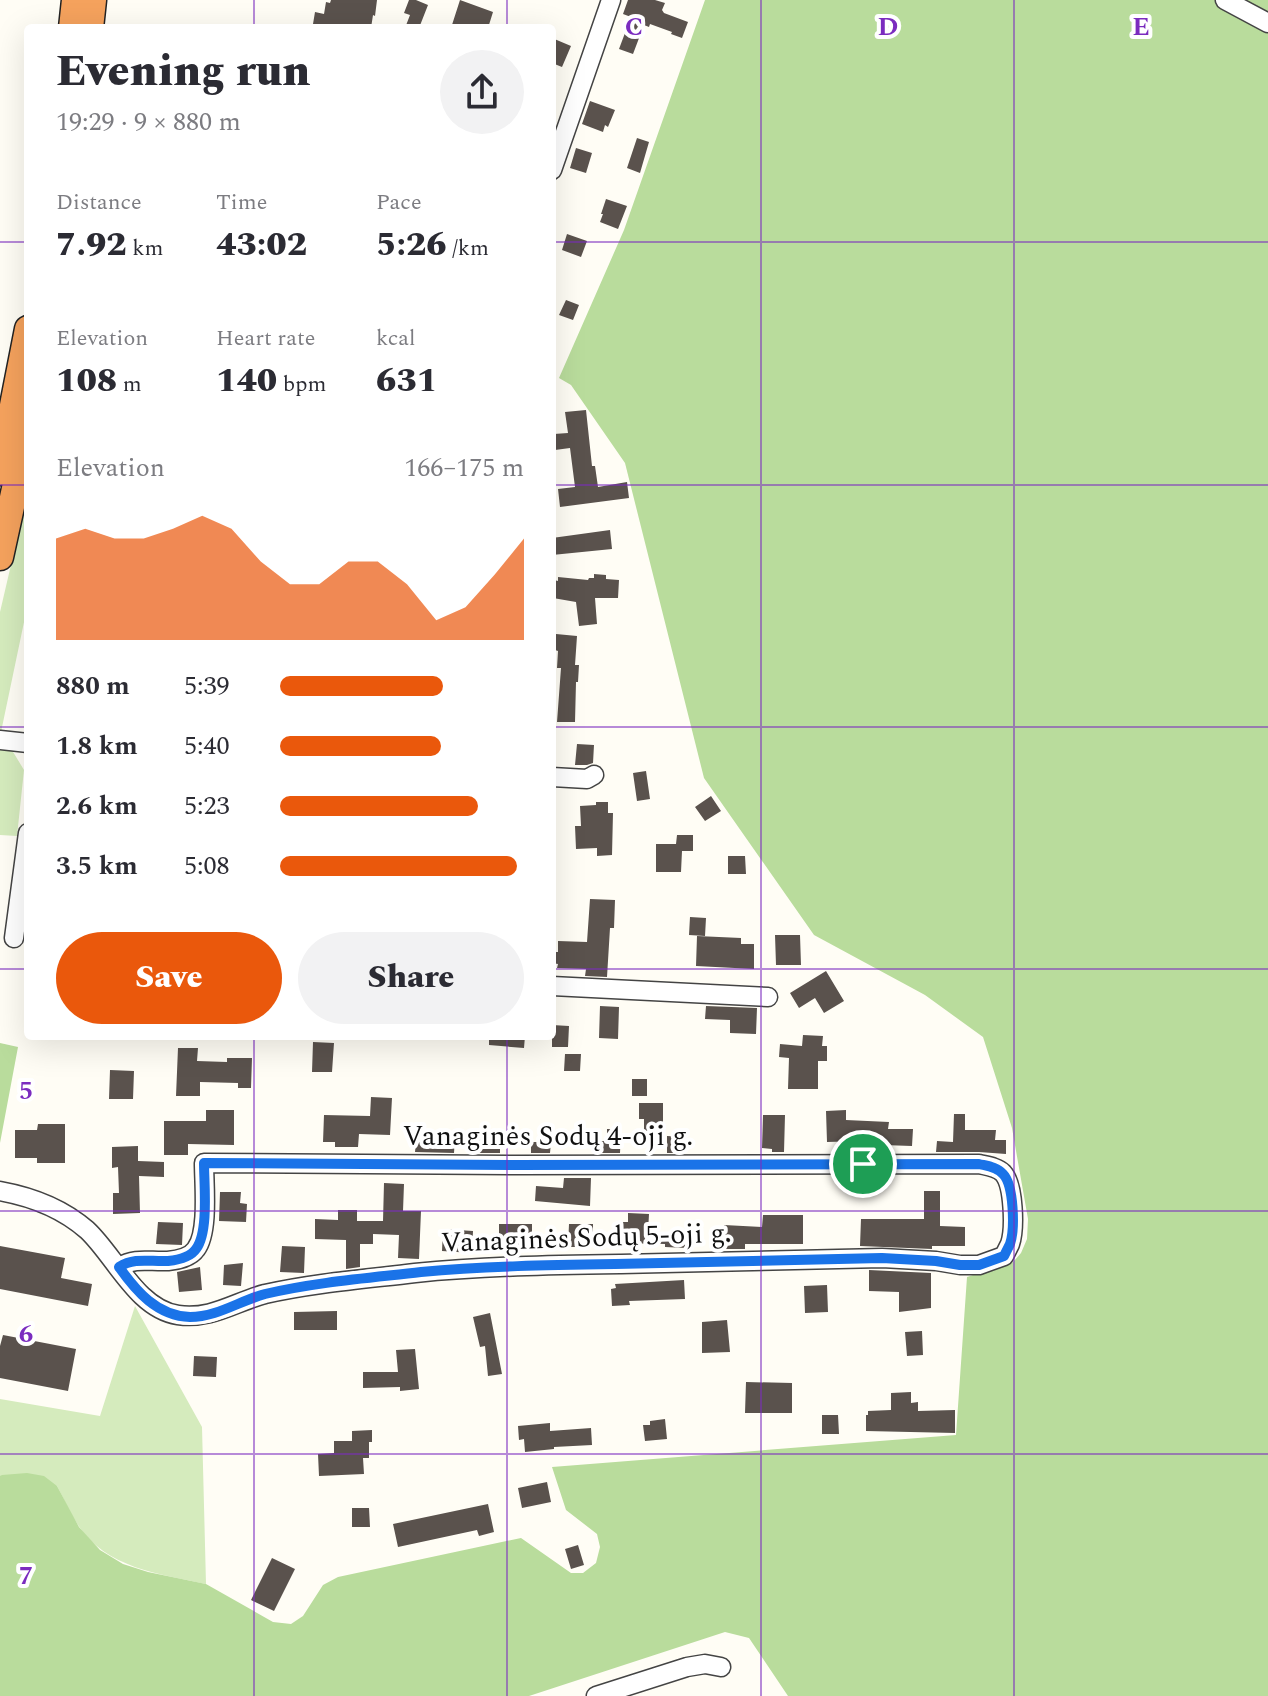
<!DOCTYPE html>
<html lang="en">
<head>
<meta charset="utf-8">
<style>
	body { margin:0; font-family:Spectral,serif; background:#f2f2f3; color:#2b2b33; height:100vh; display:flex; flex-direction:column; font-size:30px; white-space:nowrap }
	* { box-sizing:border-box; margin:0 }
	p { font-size:26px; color:#7c7c81 }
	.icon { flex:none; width:44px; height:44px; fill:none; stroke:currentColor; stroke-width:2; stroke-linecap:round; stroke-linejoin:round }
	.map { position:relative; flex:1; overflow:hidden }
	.drawer { position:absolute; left:24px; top:24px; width:532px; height:1016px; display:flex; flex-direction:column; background:#fff; border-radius:8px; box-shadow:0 8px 32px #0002 }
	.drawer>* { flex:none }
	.pin { position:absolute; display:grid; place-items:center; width:68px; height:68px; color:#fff; margin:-34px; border:4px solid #fff; border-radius:50%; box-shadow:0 2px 8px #0007 }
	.round { display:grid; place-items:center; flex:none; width:84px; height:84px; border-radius:42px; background:#f2f2f3 }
	.headline { display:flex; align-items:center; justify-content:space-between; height:136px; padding:0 32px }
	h1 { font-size:44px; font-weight:800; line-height:60px }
	.stats { display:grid; grid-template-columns:repeat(3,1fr); gap:12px; height:136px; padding:8px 32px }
	.stats div { display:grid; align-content:center }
	.stats b { font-size:34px; font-weight:800 }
	.stats small { font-size:22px; font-weight:400 }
	.stats p { font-size:22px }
	.chart { height:224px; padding:16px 32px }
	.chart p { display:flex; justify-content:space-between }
	.chart svg { width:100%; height:144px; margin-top:8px; fill:#ea580c; opacity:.7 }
	.primary-button { display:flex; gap:16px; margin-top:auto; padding:16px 32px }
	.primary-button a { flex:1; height:92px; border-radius:48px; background:#ea580c; color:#fff; font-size:32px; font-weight:800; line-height:92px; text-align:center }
	.primary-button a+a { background:#f2f2f3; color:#2b2b33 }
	ul { padding:0 32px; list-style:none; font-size:26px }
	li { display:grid; grid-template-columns:128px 96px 1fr; align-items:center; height:60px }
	li i { height:20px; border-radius:10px; background:#ea580c }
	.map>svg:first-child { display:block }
	.green { fill:#d5ebbd }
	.forest { fill:#b9dc9c }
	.building { fill:#5a524d }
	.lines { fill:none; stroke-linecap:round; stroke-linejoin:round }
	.minor-casing { stroke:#444; stroke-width:21 }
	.highway-casing { stroke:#222; stroke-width:29 }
	.minor { stroke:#fff; stroke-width:18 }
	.highway { stroke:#f5a25d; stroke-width:26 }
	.route-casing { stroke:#fff; stroke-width:16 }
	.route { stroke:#1a73e8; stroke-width:10 }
	.grid { fill:none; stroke:#7b2cbf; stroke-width:2; stroke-opacity:0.55 }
	.labels { text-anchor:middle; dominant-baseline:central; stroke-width:8; stroke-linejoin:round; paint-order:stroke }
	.street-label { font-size:28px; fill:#111; stroke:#fff }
	.grid-label { font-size:26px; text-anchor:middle; font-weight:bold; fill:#7b2cbf; stroke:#fff; stroke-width:8; stroke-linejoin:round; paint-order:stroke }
</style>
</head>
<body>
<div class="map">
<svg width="1268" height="1696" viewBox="0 0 1268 1696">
	<rect width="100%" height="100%" fill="#fffdf5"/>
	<!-- green -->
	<path class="green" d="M28,492V603L1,732L24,770L17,836L0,835V612Z
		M135,1306L202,1427L206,1584C159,1574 106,1568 78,1525C70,1513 64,1499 57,1486L0,1476V1399L100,1416Z"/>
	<!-- forest -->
	<path class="forest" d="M705,0H1268V1696H788L749,1638L725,1632L529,1696H0V1476L2,1475L27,1473L44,1476L57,1486L79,1527L100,1550L123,1564L148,1572L206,1584L273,1622L291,1624L303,1616L323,1585L338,1577L521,1538L571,1573H583L596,1563L600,1547L597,1534L566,1510L552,1467L956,1435L967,1277L1013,1262L1021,1253L1027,1239L1028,1219L1012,1128L983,1037L925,995L814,935L704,778L625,463L571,385L559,378L624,230Z
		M0,1043L18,1047L0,1143Z"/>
	<!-- building -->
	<path class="building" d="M331,0H377L375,16L373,15L371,28H328L313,24L315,12L324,14L326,2L330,3Z
		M409,0H416L428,5L419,28H405L410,15L404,13Z
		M460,0L493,12L488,28H451Z
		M628,0H655L665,3L662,10L664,13L688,22L682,38L671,34L672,32L650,24L649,27L644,25L633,54L619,49L631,17L623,14Z
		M552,38L571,46L562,67L552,63Z
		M590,101L615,110L608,127L605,125L603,132L582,124Z
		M637,138L649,142L640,173L627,168Z
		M576,148L592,153L586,173L570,168Z
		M606,199L627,206L618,229L600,222L603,214H601Z
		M567,234L587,241L581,257L562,250Z
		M566,300L579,305L573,320L559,315Z
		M586,410L592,466H595L598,487L627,482L629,498L560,507L558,489L575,487L570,448L555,450L554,434L568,433L565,412Z
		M610,530L612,549L552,555V538Z
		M594,574L606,575V579L619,580L618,598H595L597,624L579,626L576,602L553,598L554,580L558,581V577L588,580L589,578H594Z
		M556,634L577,636L575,665H579L578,682H576L575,722H557L561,668H557L558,651L555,650Z
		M577,744L594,745L593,763L587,765H575Z
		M646,771L650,799L637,801L633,773Z
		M711,796L721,811L705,821L695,807Z
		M596,802H608V813H613L612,855L597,856V848L576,849L575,826H581L580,806L596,805Z
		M677,835H693V851H682L681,872H656V844H676Z
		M728,856H745L746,874H728Z
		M590,899L615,900L614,928H610L607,977L585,976L586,969L557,968L558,964L552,963V952H558V941L587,942Z
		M690,917L706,918L705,936L689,935Z
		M775,935H800L801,965H776Z
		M697,936L741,938V944H754V969L696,966Z
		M826,971L844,1001L824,1013L815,998L799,1008L790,993Z
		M600,1006L619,1007L618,1039L599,1038Z
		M706,1006L757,1008L756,1034L730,1033V1020L705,1019Z
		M552,1025L569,1026L568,1047H552Z
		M803,1035L823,1036L822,1046H827V1061H818V1089H788L789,1058L779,1057L780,1044L802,1046Z
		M489,1036H525L524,1048L489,1045Z
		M313,1042L334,1043L332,1072H312Z
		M178,1048H198L197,1061L227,1062V1058H252L251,1088H238V1083L200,1082V1096H176Z
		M565,1054H581L580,1071H564Z
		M110,1070L134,1071L133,1099H109Z
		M632,1079H647V1096H632Z
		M371,1097L392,1098L390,1135L359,1134L358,1147H335V1142H323L324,1115L370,1116Z
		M639,1103H663V1133H644V1119H639Z
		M206,1110H234V1145L188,1144V1155H164V1121H206Z
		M846,1110V1120L889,1122L888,1129H913L912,1146L883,1145V1152H863V1141L827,1142L826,1111Z
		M954,1114H965V1130H996L995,1140H1006V1154L979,1152H936L937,1141L953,1142Z
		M763,1115H785L784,1152H772V1149L762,1148Z
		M38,1124H65V1163H37V1158H15V1130H37Z
		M607,1129H621L620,1153H595V1141H607Z
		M440,1136L455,1137L454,1153L415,1152L416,1142H440Z
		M667,1136L685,1137V1153H667Z
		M478,1137L500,1138V1153H477Z
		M531,1142H551L550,1153H531Z
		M138,1146V1161L164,1162V1177L139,1176L140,1213L113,1214V1193H119L118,1167L112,1168V1147Z
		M564,1178H591L590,1206L535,1201L536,1186L563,1188Z
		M384,1183L404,1184L403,1211H421L419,1259L398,1258L399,1235L373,1234V1244H360V1267L346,1269V1240L315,1239V1219L338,1220V1210H357V1221H383Z
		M924,1191H940V1226L965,1227V1246H932V1249L860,1246L861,1219H924Z
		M220,1192H241L240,1203L247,1204L246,1222L219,1221Z
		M628,1213L649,1214L648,1232L688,1233L687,1248L665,1247V1244L618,1243L619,1222H628Z
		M763,1215H803V1244H745V1249H723L724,1225L762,1227Z
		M158,1222L183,1223L182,1245L156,1244Z
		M499,1224H532V1246H499Z
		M569,1224H593V1247H568Z
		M443,1229L473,1231L472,1253L442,1251Z
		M0,1246L65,1258L61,1278L92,1284L88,1306L0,1289Z
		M282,1246L305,1247L304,1273L280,1272Z
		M243,1263L241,1286L223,1285L224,1265Z
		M200,1267L202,1290L179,1292L177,1272Z
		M869,1270L931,1273V1308L899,1312V1292L869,1291Z
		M684,1280L685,1299L629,1301L630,1305L612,1306L611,1289L616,1288L615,1284Z
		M827,1285L828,1312L805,1313L804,1286Z
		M337,1311V1330H294V1312Z
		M490,1313L502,1374L488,1376L485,1346L480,1347L473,1317Z
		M727,1320L730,1352L702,1353V1322Z
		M922,1331L923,1355L907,1356L905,1332Z
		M3,1335L76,1349L68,1391L0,1378V1346Z
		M415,1349L419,1389L400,1391V1387L363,1388V1372H398L396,1350Z
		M194,1356L217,1357L216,1377L193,1376Z
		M746,1382L792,1383V1413H745Z
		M911,1392V1403L918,1402V1411L955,1410V1433L866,1431V1415H868V1411L891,1410V1393Z
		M822,1415H838L839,1434H822Z
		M665,1419L667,1439L645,1441L643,1425H650V1421Z
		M550,1423V1431L591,1428L592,1445L554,1447V1449L525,1452L524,1439L519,1440L518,1426Z
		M372,1430V1442H369V1458H363L364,1474L319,1476L318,1454L334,1453V1441H352V1431Z
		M547,1482L551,1502L522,1508L518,1488Z
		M488,1504L494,1532L479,1536L477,1530L398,1547L393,1524Z
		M352,1508H369L370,1527H352Z
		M578,1545L584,1565L571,1569L565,1549Z
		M272,1558L295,1569L274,1611L251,1600Z"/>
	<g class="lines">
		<defs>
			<path id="minor" d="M1225,0L1268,23
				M552,170L611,0
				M0,740L28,743
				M552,777L587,779L594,775
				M14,938L28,833
				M552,986L768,997
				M0,1191C33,1197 62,1208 87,1230C115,1256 137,1309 178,1315C211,1320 235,1302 265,1294C314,1283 365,1279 415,1273C483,1266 553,1265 621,1264C708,1262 795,1260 882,1258L936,1261L960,1265H979L1004,1256C1005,1254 1009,1246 1010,1244C1015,1229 1014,1185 1003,1173C997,1167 987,1166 979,1164L516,1165L204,1163C204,1184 209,1232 196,1249C190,1258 177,1260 168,1261C149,1262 136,1257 119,1267
				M596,1696L687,1667L705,1664L721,1667"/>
			<path id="highway" d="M72,28L75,0
				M90,28L93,0
				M0,472L28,329
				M0,557L28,429"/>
		</defs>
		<!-- minor casing -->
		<use href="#minor" class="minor-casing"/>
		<!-- highway casing -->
		<use href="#highway" class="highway-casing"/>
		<!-- minor -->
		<use href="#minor" class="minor"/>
		<!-- highway -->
		<use href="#highway" class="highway"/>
	</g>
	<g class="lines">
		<defs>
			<path id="route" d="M204,1163L516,1165L979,1164C987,1166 997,1167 1003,1174C1014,1185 1015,1229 1010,1244C1009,1246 1005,1254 1004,1256L979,1265H960L936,1261L882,1258C793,1260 704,1262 615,1264C550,1265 485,1266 421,1272C369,1278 316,1282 265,1294C239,1301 217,1317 190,1317C157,1316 136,1291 119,1267C135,1257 150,1262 168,1261C177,1260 190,1258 196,1249C209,1232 204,1184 204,1163Z"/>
		</defs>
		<!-- route casing -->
		<use href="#route" class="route-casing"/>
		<!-- route -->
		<use href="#route" class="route"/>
	</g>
	<!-- grid -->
	<path class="grid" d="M254,0V28M507,0V28M761,0V1696M1014,0V1696M0,242H28M552,242H1268M0,485H28M552,485H1268M0,727H28M552,727H1268M0,969H28M552,969H1268M254,1036V1696M507,1036V1696M0,1211H1268M0,1454H1268"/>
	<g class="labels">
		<!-- street labels -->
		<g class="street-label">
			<text x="548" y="1136">Vanaginės Sodų 4-oji g.</text>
			<text transform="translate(586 1238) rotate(-2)">Vanaginės Sodų 5-oji g.</text>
		</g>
	</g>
	<g class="grid-label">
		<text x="634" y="35">C</text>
		<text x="888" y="35">D</text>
		<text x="1141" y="35">E</text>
		<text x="26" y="1099">5</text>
		<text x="26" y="1342">6</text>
		<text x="26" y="1584">7</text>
	</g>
</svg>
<div class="pin" style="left:863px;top:1164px;background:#1e9e55"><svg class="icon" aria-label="arrive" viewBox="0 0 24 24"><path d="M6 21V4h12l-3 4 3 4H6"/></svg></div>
<section class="drawer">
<div class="headline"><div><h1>Evening run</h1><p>19:29 · 9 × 880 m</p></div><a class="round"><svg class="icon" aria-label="share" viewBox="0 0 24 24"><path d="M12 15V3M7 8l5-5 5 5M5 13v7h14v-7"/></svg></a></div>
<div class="stats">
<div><p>Distance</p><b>7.92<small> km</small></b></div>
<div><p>Time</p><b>43:02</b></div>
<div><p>Pace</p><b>5:26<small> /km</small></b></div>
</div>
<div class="stats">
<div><p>Elevation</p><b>108<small> m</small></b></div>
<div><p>Heart rate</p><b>140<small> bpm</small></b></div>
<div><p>kcal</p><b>631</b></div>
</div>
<div class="chart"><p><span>Elevation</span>166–175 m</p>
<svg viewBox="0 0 160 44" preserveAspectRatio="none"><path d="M0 44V13L10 10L20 13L30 13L40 10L50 6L60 10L70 20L80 27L90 27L100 20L110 20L120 27L130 38L140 34L150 24L160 13V44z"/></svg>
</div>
<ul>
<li><b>880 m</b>5:39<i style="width:67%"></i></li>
<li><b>1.8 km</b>5:40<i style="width:66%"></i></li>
<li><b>2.6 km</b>5:23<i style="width:81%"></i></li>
<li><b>3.5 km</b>5:08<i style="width:97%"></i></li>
</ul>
<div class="primary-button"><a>Save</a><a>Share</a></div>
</section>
</div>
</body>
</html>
